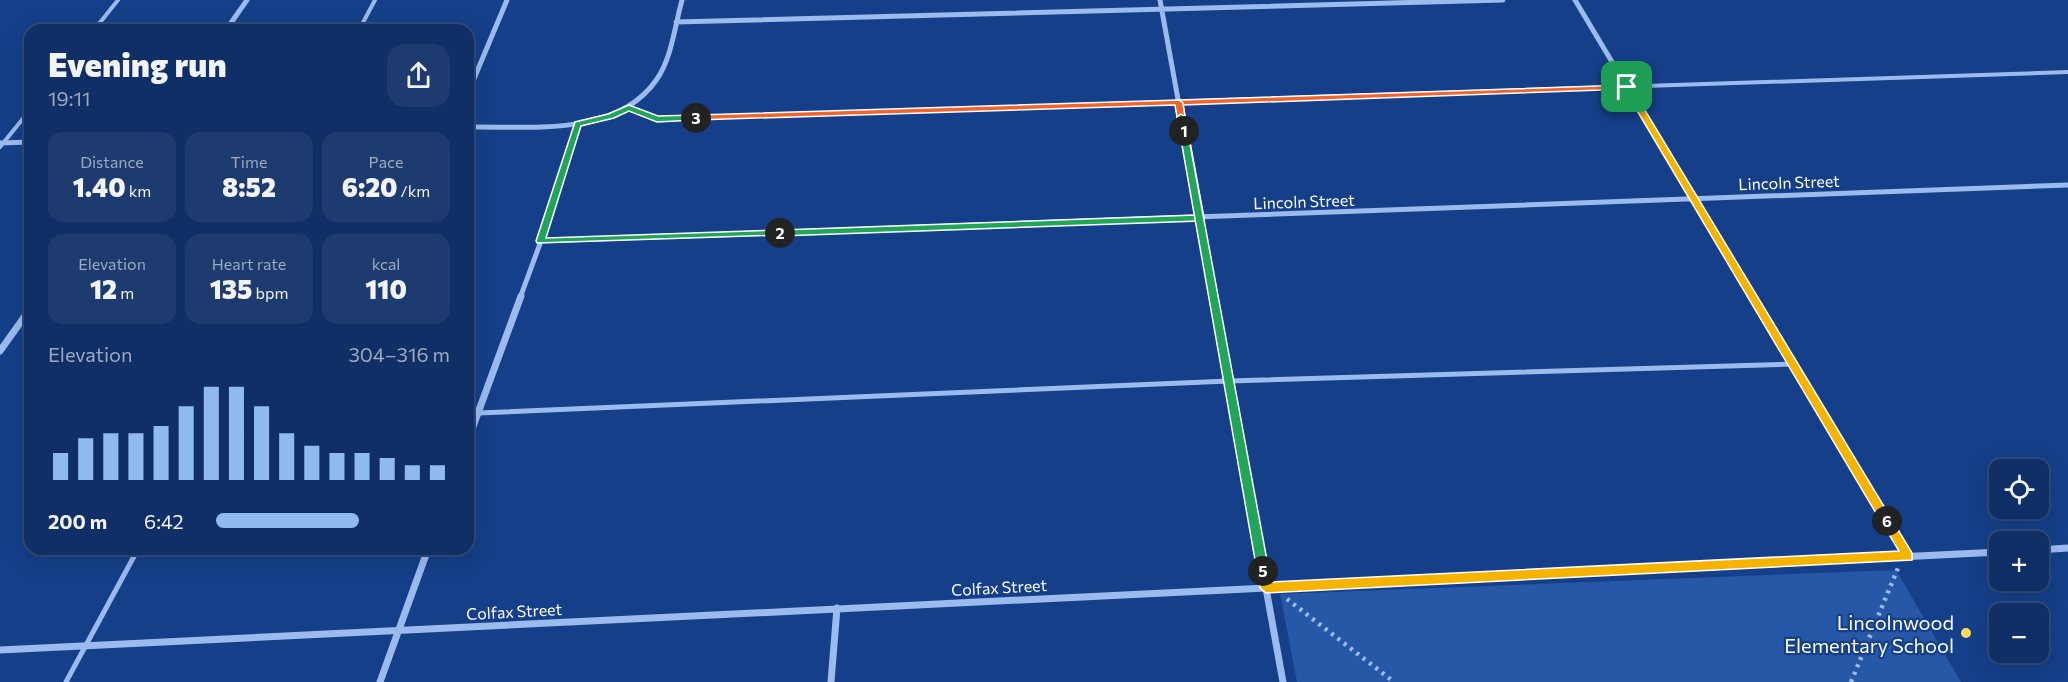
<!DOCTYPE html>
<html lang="en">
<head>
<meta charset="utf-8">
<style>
	body { margin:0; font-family:Commissioner,sans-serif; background:#1e3b6f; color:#f1f3f6; height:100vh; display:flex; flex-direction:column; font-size:22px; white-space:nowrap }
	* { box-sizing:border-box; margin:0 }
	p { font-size:20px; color:#9ca9bf }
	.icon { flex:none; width:33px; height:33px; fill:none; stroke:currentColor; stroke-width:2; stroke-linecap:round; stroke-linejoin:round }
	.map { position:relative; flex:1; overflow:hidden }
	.sheet { position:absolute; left:24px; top:24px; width:450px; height:531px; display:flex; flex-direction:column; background:#102f66; border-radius:18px; box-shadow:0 6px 24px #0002,0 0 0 2px #304a7a }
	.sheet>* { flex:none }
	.buttons { position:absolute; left:1989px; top:459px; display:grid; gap:12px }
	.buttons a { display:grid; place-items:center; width:60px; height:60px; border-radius:12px; background:#102f66; box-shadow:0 6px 24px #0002,0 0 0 2px #304a7a; font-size:30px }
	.pin { position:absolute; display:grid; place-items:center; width:51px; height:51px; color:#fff; margin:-26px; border-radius:12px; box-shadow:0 3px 9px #0006 }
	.km { position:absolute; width:30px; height:30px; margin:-15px; border-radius:50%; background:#222; color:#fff; font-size:16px; line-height:30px; text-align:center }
	.round { display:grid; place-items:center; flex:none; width:63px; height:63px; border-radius:18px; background:#1e3b6f }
	.head { display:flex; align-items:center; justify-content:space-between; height:102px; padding:0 24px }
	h1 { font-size:33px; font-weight:800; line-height:45px }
	.stats { display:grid; grid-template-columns:repeat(3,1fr); gap:9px; height:102px; padding:6px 24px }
	.stats div { display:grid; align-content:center; border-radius:15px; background:#1e3b6f; text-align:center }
	.stats b { font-size:26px; font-weight:800 }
	.stats small { font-size:16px; font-weight:400 }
	.stats p { font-size:16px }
	.chart { height:168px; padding:12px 24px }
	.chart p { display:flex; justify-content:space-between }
	.chart svg { width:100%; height:108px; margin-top:6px; stroke:#90b9f0; stroke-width:6 }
	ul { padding:0 24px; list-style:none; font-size:20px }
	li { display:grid; grid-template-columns:96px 72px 1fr; align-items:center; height:45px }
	li i { height:15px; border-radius:8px; background:#90b9f0 }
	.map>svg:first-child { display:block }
	.green { fill:#2757a7 }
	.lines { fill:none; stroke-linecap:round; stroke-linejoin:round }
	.path { stroke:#9bbbef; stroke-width:4.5; stroke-dasharray:3 5; stroke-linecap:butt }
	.service-far1 { stroke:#9bbbef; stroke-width:4 }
	.service { stroke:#9bbbef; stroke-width:5 }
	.minor-far1 { stroke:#9bbbef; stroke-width:5 }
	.minor { stroke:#9bbbef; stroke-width:7 }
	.split-1 { fill:#f0652b; stroke:#fff; stroke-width:1.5 }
	.split-2 { fill:#22a559; stroke:#fff; stroke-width:1.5 }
	.split-3 { fill:#22a559; stroke:#fff; stroke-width:1.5 }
	.split-4 { fill:#f0652b; stroke:#fff; stroke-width:1.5 }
	.split-5 { fill:#22a559; stroke:#fff; stroke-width:1.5 }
	.split-6 { fill:#f5b400; stroke:#fff; stroke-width:1.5 }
	.split-7 { fill:#f5b400; stroke:#fff; stroke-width:1.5 }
	.poi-dot { fill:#ffdb59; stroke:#153f88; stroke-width:2 }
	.labels { text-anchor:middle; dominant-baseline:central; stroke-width:4.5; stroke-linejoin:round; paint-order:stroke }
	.street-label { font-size:16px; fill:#fff; stroke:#153f88 }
	.near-poi-label { font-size:20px; fill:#fff; stroke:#153f88; text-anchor:end }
</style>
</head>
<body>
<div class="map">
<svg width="2068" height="682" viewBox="0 0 2068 682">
	<rect width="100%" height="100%" fill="#153f88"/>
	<!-- green -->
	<path class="green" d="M1896,570L1961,682H1297L1280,594Z"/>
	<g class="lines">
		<!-- path -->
		<path class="path" d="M1287,599L1394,682
			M1851,682L1898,568"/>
		<!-- service-far1 -->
		<path class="service-far1" d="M94,30L118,0
			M359,30L375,0
			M629,108L657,119L2068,72
			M0,147L30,110"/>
		<!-- service -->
		<path class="service" d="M478,413L1229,381L1793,364
			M66,682L138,549"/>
		<!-- minor-far1 -->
		<path class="minor-far1" d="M1160,0L1214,298
			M1575,0L1753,298
			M676,22L1503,0
			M226,30L247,0
			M468,93L507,0
			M468,127C529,126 617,138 657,79C672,57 675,25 682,0
			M0,143L30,142
			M541,241L2068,185
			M520,298L541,241L578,124"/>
		<!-- minor -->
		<path class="minor" d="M1213,296L1283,682
			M1753,296L1908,556
			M0,351L30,309
			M468,440L521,296
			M2038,550L2068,548
			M0,650L2000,552
			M380,682L428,549
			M831,682L837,608"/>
	</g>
	<!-- split-1 -->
	<path class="split-1" d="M1627,85L1631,87L1630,89L1183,105L1188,131L1184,133L1180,131L1175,103L1179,100Z"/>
	<!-- split-2 -->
	<path class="split-2" d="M1181,129L1188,131L1204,218L1200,221L780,236L775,233L780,230L1195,215Z"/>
	<!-- split-3 -->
	<path class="split-3" d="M629,105L658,116L696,115L700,118L696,120L657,122L629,111L614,118L581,126L546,238L780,230L784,233L783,235L537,243L536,241L575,122L608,114Z"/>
	<!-- split-4 -->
	<path class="split-4" d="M1179,100L1183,103L1185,117L1181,119L1177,117L1175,105L696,120L692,118L696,115Z"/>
	<!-- split-5 -->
	<path class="split-5" d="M1181,114L1185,117L1269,571L1263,576L1257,571L1177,117Z"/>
	<!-- split-6 -->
	<path class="split-6" d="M1887,516L1891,518L1912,553V560L1266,593L1260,588L1257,571L1263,566L1267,568L1271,582L1899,551L1881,521Z"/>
	<!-- split-7 -->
	<path class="split-7" d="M1627,85L1631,87L1891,518V525H1883L1623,87Z"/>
	<!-- markers -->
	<circle class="poi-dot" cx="1966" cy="633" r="6"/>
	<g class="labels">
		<!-- street labels -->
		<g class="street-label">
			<text transform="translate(1789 182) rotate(-2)">Lincoln Street</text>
			<text transform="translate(1304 201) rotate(-2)">Lincoln Street</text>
			<text transform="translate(999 587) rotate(-3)">Colfax Street</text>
			<text transform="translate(514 611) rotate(-3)">Colfax Street</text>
		</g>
		<!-- near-poi labels -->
		<g class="near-poi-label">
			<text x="1954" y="622">Lincolnwood<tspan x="1954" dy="23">Elementary School</tspan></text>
		</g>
	</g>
</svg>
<div class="buttons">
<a><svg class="icon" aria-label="locate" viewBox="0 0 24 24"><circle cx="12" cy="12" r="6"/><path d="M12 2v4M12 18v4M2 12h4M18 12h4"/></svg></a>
<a>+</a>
<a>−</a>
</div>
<div class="pin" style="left:1627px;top:87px;background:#1e9e55"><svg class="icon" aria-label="arrive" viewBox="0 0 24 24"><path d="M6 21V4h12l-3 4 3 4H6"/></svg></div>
<b class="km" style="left:1184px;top:131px">1</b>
<b class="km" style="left:780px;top:233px">2</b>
<b class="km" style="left:696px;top:118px">3</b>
<b class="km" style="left:1263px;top:571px">5</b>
<b class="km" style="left:1887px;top:521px">6</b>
<section class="sheet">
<div class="head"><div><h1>Evening run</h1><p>19:11</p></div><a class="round"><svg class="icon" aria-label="share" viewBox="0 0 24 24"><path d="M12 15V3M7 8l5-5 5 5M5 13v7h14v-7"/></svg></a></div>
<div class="stats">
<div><p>Distance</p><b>1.40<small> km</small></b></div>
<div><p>Time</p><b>8:52</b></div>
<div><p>Pace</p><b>6:20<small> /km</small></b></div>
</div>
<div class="stats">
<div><p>Elevation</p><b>12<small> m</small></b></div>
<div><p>Heart rate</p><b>135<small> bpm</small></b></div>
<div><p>kcal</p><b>110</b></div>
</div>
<div class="chart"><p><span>Elevation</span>304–316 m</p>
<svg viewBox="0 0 160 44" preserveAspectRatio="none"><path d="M5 44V33M15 44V27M25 44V25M35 44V25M45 44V22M55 44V14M65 44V6M75 44V6M85 44V14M95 44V25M105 44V30M115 44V33M125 44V33M135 44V35M145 44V38M155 44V38"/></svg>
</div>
<ul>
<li><b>200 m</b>6:42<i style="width:61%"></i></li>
</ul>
</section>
</div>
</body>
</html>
